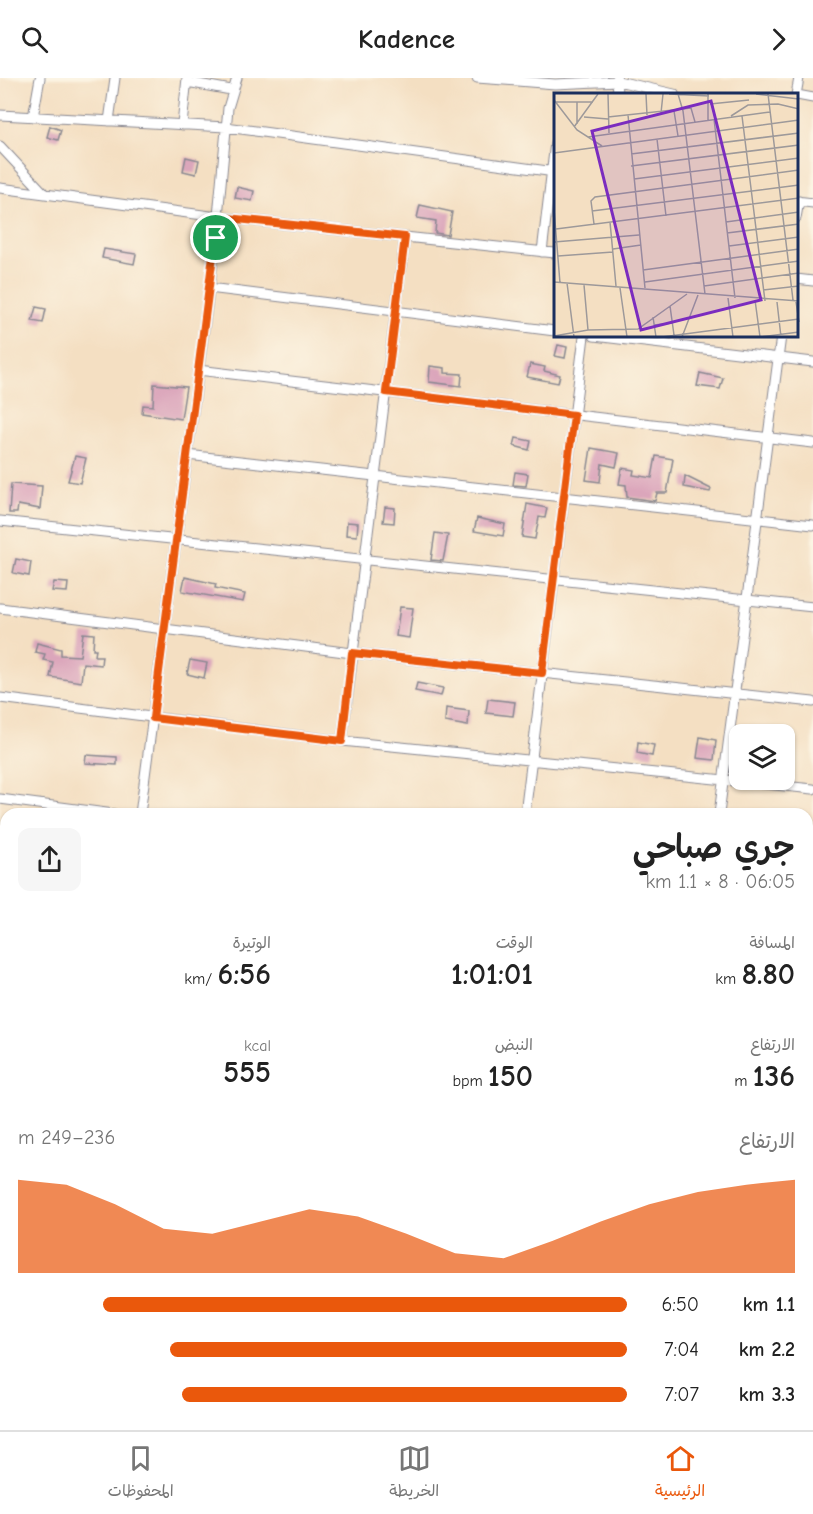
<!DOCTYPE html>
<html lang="ar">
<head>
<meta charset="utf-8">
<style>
	body { margin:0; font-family:"Comic Neue","Playpen Sans Arabic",sans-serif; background:#f6f6f6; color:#222; direction:rtl; height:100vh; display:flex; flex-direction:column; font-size:22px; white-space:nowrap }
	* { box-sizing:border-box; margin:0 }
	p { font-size:20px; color:#767676 }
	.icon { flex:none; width:33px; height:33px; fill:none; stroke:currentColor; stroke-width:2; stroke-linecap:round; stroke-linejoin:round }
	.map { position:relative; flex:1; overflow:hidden; direction:ltr }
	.side { position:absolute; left:0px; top:730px; width:813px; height:622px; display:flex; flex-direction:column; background:#fff; border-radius:18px 18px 0 0; box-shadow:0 2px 4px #0004; direction:rtl }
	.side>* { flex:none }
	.controls { position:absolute; left:729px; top:646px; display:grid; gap:12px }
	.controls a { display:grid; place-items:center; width:66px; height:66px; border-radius:12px; background:#fff; box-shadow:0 2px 4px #0004; font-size:30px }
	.pin { position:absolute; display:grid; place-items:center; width:51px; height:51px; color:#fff; margin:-26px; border:3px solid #fff; border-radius:50%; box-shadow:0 2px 6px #0007 }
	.round { display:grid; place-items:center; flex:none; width:63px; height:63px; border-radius:12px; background:#f6f6f6 }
	.headline { display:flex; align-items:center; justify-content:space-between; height:102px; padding:0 18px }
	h1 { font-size:33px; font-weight:600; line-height:45px }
	.figures { display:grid; grid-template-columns:repeat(3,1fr); gap:9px; height:102px; padding:6px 18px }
	.figures div { display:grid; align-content:center }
	.figures b { font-size:30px; font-weight:600 }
	.figures small { font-size:16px; font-weight:400 }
	.figures p { font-size:16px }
	.chart { height:168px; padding:12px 18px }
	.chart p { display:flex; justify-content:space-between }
	.chart svg { width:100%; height:108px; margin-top:6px; fill:#ea580c; opacity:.7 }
	ul { padding:0 18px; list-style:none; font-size:20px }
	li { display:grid; grid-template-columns:96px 72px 1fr; align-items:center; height:45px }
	li i { height:15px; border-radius:8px; background:#ea580c }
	header { display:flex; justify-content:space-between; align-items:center; height:78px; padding:0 18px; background:#fff; font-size:27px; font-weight:600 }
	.dock { display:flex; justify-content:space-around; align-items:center; height:84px; border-top:2px solid #e0e0e0; background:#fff; font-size:16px; color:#767676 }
	.dock a { display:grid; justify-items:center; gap:3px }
	.dock .selected { color:#ea580c }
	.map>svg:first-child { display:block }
	.building { fill:#dba6bb }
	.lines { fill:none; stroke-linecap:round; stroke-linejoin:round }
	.street-casing { stroke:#888790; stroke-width:11 }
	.primary-casing { stroke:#888790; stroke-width:17 }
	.street { stroke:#fff; stroke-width:9 }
	.primary { stroke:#fbbe6e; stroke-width:15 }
	.route-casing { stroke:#fff; stroke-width:12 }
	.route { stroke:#ea580c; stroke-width:8 }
	.inset-road { fill:none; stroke:#9d999a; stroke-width:1.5 }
	.view { fill:#7b2cbf; fill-opacity:0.15; stroke:#7b2cbf; stroke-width:3 }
	.inset-edge { fill:none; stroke:#1b2f5e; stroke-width:3 }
</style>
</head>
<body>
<header><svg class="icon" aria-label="forward" viewBox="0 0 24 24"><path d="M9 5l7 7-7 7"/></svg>Kadence<svg class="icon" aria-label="search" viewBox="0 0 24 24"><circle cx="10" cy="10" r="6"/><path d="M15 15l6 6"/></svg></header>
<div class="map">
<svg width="813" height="1352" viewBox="0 0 813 1352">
	<rect width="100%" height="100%" fill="#fcf5e5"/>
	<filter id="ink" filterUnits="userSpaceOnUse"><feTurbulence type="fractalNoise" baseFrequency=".0167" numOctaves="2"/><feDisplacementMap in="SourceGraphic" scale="12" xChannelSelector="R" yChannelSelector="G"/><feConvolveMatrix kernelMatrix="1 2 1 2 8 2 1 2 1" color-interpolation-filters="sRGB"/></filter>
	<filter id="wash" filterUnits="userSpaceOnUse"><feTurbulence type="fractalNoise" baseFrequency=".008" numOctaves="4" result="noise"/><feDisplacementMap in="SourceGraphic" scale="24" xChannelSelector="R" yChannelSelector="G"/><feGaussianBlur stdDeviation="1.35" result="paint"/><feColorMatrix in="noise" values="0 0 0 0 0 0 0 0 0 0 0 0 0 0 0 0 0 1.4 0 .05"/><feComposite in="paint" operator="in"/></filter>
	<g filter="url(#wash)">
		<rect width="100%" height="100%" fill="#f4dfc2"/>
		<g id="blocks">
			<!-- building -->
			<path class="building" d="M50,48L61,52L58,62L47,59Z
				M186,79L199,82L196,96L183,93Z
				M237,109L254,113L252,123L235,120Z
				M420,127L452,134L448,157L435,155L436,143L417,140Z
				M104,171L136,176L134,186L102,180Z
				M36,229L46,231L43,245L32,243Z
				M558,267L567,269L565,280L555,278Z
				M530,286L545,289L544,293L560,297L558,305L527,299Z
				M430,288L445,290V295L462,296L461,308L429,304Z
				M700,295L723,300L720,311L697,308Z
				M154,306L186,309L181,341L142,335L143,327L153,328Z
				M516,360L531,363L529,372L514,368Z
				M591,370L619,375L616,389L602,386L600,404L586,402Z
				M75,378L86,380L80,405L68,403Z
				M656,378L673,381L667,415H657L655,423L627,419L626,407L619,406L622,390L634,392L633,397L652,400Z
				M515,394L528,396L526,408L513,407Z
				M685,398L711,411L710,414L684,409Z
				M11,406L42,408L40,431L18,427L17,435H9Z
				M527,426L547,430L545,440L539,439L535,461L522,459Z
				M385,429L395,430L394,445L383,444Z
				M477,440L505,446L503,458L474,453Z
				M347,444L358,445L357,458L346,457Z
				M435,455L448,457L443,483L431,482Z
				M16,481L31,484L29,498L13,495Z
				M185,499L216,506L215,510L245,516L243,524L182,513Z
				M54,504L68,505L67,514L52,513Z
				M400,529L413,530L409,560L396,558Z
				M83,555L94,556L93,571H96L95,578H102L101,587L83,585L81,604L50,599L53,584L43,582L45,576L35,574L37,565L61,571V577L80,578Z
				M190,582L207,585L204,600L187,596Z
				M417,605L443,610L441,618L415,613Z
				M488,621L515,624L513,638L486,635Z
				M446,630L469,633L468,648L445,644Z
				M700,659L716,662L714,682L697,680Z
				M638,664L654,667L652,678L637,675Z
				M86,677L117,679V687L85,685Z"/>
		</g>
	</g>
	<g filter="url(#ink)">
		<use href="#blocks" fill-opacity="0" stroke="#888790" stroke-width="1.5"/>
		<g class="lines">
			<defs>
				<path id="street" d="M477,0L555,6L618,3L674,16
					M617,0L618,16
					M187,4L231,12
					M796,17L799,0
					M797,17L813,20
					M0,37L226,49L555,94
					M33,39L40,0
					M109,43L115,0
					M182,47L187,0
					M0,68L43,114
					M0,110L218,139L555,175
					M796,123L813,125
					M796,140L799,123
					M542,174L555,65
					M796,201L813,203
					M209,210L555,253
					M594,258L813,284
					M198,292L813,365
					M187,377L813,447
					M0,443L813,529
					M0,530L352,575L813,624
					M0,620L342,663L813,711
					M342,663L405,159
					M0,721L114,736
					M140,736L216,160L228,30L237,0
					M525,736L584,258
					M719,736L781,258
					M0,794L6,795
					M807,807H813
					M807,882L813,883
					M807,967L813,968
					M807,1044L813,1045
					M807,1126L813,1127
					M807,1209H813
					M0,1342L6,1340
					M135,1347L178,1352
					M89,1352V1347
					M211,1352L212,1347
					M321,1352L324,1347
					M601,1352V1347"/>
				<path id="primary" d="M0,1074L6,1076
					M777,1347L793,1352"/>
			</defs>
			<!-- street casing -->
			<use href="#street" class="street-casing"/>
			<!-- primary casing -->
			<use href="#primary" class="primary-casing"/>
			<!-- street -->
			<use href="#street" class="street"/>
			<!-- primary -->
			<use href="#primary" class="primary"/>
		</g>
	</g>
	<g class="lines" filter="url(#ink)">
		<defs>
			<path id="route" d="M218,139L405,159L386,314L574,337L542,595L352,575L342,663L153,640Z"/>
		</defs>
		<!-- route casing -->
		<use href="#route" class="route-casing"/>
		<!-- route -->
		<use href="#route" class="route"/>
	</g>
	<!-- overview -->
	<g transform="translate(554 15)">
		<rect width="244" height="244" fill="#f4dfc2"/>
		<path class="inset-road" d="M54,1L55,40M92,1L93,22M115,1L155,3M124,1L129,18L151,201M202,1L245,6M214,1L239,207M0,7L23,37L48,53M2,9H39M156,11L195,7M120,18L124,43M107,20L109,1M74,22L91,195M177,23L194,12L224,11L245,16M188,23L211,208M30,24L54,26M54,24L137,15L141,29M160,26L181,205M154,27V1M23,31V9M20,34L44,1M34,44L216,19M103,46L112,123M0,60L245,27M77,61L245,40M77,73L245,52M80,86L245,65M0,116L6,190M38,118L245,92M56,129L62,193M172,129L245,119M40,131L37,108L41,104L245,77M2,136L245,105M173,140L245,131M0,149L85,142M175,153L245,144M59,156L87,152M4,163L59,159M89,177L245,156M0,189L245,208M91,189L245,168M13,190L20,244M30,192L34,237M150,193L245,180M66,195L73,244M209,197L245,193M174,205L179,244M201,207L206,244M223,209L227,244M242,209L245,229M116,213L120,242M99,224L102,244M100,232L118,230M0,243L34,237L84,236L133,201M108,244L245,226M128,244L144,202M207,244L245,239"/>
		<path class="view" d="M157,8L207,207L87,237L38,38Z"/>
		<rect width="244" height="244" class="inset-edge"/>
	</g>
</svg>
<div class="controls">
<a><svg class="icon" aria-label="layers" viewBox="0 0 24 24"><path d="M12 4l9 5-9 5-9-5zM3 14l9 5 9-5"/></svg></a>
</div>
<div class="pin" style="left:216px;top:160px;background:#1e9e55"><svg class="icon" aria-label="arrive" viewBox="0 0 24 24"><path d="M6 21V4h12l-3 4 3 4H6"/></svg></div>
<section class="side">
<div class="headline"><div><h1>جري صباحي</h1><p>06:05 · 8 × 1.1 km</p></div><a class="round"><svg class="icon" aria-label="share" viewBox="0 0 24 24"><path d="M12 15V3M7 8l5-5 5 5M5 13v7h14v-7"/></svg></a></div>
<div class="figures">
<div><p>المسافة</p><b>8.80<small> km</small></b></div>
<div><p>الوقت</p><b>1:01:01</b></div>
<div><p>الوتيرة</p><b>6:56<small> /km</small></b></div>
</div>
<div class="figures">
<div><p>الارتفاع</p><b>136<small> m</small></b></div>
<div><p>النبض</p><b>150<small> bpm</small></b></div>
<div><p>kcal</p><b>555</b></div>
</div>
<div class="chart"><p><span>الارتفاع</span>236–249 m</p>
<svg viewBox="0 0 160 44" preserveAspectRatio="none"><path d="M0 44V6L10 8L20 16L30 26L40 28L50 23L60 18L70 21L80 28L90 36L100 38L110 31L120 23L130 16L140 11L150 8L160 6V44z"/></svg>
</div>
<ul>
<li><b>1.1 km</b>6:50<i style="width:86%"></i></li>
<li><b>2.2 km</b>7:04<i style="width:75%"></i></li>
<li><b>3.3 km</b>7:07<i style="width:73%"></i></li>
</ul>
</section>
</div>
<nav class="dock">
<a class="selected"><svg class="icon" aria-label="home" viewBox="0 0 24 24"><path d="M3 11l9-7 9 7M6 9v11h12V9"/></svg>الرئيسية</a>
<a><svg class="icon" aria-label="map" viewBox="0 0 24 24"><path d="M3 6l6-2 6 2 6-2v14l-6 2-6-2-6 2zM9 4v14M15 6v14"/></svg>الخريطة</a>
<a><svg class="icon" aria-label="saved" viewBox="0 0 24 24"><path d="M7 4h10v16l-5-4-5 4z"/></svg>المحفوظات</a>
</nav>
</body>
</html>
